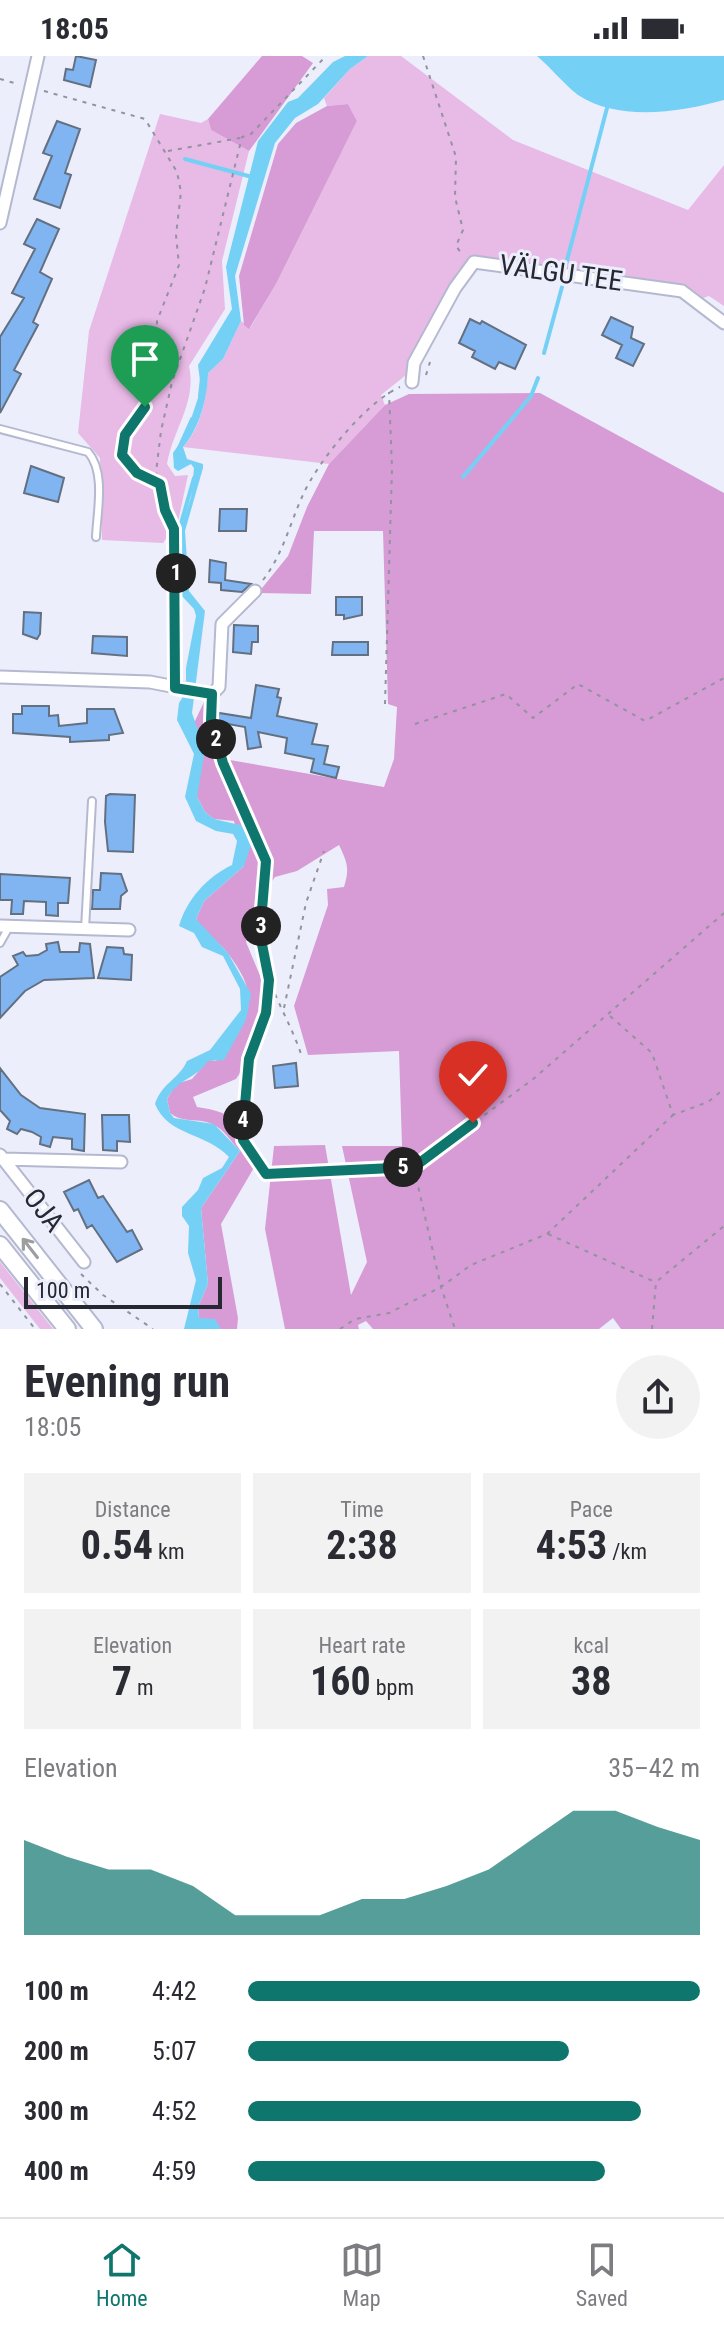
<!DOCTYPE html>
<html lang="en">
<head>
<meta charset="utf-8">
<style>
	body { margin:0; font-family:"Roboto Condensed",sans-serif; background:#f2f2f3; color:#2b2b33; height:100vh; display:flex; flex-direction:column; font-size:30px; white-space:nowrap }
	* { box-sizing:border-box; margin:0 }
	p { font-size:26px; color:#7c7c81 }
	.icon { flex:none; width:44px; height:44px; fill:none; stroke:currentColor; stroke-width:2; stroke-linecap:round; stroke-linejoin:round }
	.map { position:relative; height:1273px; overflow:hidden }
	.panel { display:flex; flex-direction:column; background:#fff; flex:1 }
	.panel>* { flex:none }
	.scale { position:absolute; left:24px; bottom:20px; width:198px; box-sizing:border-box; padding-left:8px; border:4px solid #262831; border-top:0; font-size:22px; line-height:28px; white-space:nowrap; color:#262831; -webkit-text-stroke:6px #eceefc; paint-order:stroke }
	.pin { position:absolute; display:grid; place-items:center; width:68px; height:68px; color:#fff; margin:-82px -34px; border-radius:50% 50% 50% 0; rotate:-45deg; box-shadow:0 0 8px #0007 }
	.pin .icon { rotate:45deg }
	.km { position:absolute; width:40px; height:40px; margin:-20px; border-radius:50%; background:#222; color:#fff; font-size:22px; line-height:40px; text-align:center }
	.round { display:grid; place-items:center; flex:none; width:84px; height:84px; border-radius:42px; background:#f2f2f3 }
	.headline { display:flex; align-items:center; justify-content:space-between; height:136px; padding:0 24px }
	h1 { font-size:44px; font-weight:700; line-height:60px }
	.figures { display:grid; grid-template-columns:repeat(3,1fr); gap:12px; height:136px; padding:8px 24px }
	.figures div { display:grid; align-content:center; border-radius:0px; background:#f2f2f3; text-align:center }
	.figures b { font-size:40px; font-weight:700 }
	.figures small { font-size:22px; font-weight:400 }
	.figures p { font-size:22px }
	.chart { height:224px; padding:16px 24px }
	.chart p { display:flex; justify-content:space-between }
	.chart svg { width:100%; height:144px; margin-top:8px; fill:#0f766e; opacity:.7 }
	ul { padding:0 24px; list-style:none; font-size:26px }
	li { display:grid; grid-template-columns:128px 96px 1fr; align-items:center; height:60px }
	li i { height:20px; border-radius:10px; background:#0f766e }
	.status { display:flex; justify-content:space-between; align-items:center; height:56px; padding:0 40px; background:#fff; direction:ltr }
	.status svg { height:22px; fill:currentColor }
	.menu { display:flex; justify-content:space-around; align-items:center; height:112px; border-top:2px solid #e1e1e2; background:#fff; font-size:22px; color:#7c7c81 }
	.menu a { display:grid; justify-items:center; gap:4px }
	.menu .current { color:#0f766e }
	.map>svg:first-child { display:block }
	.green { fill:#e8bae6 }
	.forest { fill:#d79cd5 }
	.water { fill:#75d0f6 }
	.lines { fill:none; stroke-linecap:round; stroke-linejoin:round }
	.stream { stroke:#75d0f6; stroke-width:4 }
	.building { fill:#81b5f1; stroke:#627081; stroke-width:2 }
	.lane-casing { stroke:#b5b9cf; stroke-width:10 }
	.street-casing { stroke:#b5b9cf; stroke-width:15 }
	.secondary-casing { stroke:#b5b9cf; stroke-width:20 }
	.path { stroke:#91939e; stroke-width:2; stroke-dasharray:4 6; stroke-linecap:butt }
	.lane { stroke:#fff; stroke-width:6 }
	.street { stroke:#fff; stroke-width:11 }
	.secondary { stroke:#fff; stroke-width:16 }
	.oneway { stroke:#9d9ea2 }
	.route-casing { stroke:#fff; stroke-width:16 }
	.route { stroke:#0f766e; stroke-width:10 }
	.labels { text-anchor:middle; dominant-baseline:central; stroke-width:6; stroke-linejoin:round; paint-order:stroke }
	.street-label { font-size:28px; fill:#262831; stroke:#eceefc }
</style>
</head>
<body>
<div class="status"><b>18:05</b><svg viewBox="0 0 49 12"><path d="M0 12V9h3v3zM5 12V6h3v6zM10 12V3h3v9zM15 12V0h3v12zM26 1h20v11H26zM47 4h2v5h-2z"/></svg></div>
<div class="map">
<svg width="724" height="1273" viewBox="0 0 724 1273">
	<rect width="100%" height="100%" fill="#eceefc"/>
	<!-- green -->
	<path class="green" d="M368,0H401L513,84L688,154L724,109V250L709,240L703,242L693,234L668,226L473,202L458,215L407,306L406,319L381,339L385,349L329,408L183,391C201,373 207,339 208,317L223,303L241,265L250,272L276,228L357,65L348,48L327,50L324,42L350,13Z
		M160,58L201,67L208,63L211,74L249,95L222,205L225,253L189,310C197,346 173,373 167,408L175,420L188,419L178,466L163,487L102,484L100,402L78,377L89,275Z
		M0,1206L50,1269L53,1273H40L0,1222Z"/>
	<!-- forest -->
	<path class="forest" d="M262,0H302L313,7L249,95L211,74L208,63Z
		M348,48L357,65L276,228L249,273L244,269L239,220L278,88L296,67L327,50Z
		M540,337L724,437V1273H621L613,1262L599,1273H373L366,1265L358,1269L359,1273H285L265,1173L274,1090L325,1089L351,1239L367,1206L342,1090H402L399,995L308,999L294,950L328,849L327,833L344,831C350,812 347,806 339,789L297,815L275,821L255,848L246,886L261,922L262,954L244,1011L236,1023L193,1041L197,1051C239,1057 245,1069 255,1110L221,1168L238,1262L237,1273H221L199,1262L198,1251L208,1228L201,1152L240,1095C230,1085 222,1069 206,1066C194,1063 180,1066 170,1057L167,1043L176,1028L192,1023L208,1004L216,1005C250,962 264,943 226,895C217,884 203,877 196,863L204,845L244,810L234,765L214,763L205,756L197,741L193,669L204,646L216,648V669L230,704L384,731L394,703L397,651L388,648L383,475H314L311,538L258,537L288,500L307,451L329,408L385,349L409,338Z"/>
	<!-- water -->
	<path class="water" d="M345,0H368L350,13L318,48L295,62L275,87L235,220L241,265L223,303L208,317C208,338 200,373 183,391L187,403L203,408V412L185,475L189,535L205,555L192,657L205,694L197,741L205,756L214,763L244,770L251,789L244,810L204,845L196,863L228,897L251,938L246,964L224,1004L208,1005C196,1023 177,1023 167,1043L170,1057L174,1062L214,1068L240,1095L201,1152L208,1228L198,1251L199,1262L215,1263L221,1273H184L196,1224L188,1197L189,1170L182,1160V1151L198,1134L203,1122L222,1112L229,1101C207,1077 168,1080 155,1048C161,1028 179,1023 187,1005L210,994L241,954L240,933L223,900L202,891L194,877L179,870C187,843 207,821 232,809L237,785L233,778L216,775L196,765L185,741L194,698L177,664L179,647L186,636V612L196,560L194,553L181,539L179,478L191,441L194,412L191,408L178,415L174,412L173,397L186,378L201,333L198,309L232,253L226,211L258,85L288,46L298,42L333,6Z
		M537,0H724V44C681,56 618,66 578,39C564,28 551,12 537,0Z"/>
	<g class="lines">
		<!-- stream -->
		<path class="stream" d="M185,103L252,121
			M566,208L607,52
			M544,297L562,231
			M200,340L202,322
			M179,392L192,363
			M463,421L531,340L538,322
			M180,471L194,422"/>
	</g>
	<!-- building -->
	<path class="building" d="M76,0L96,4L90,31L64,24L66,13L73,14Z
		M57,65L80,73L65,117L71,119L60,152L34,143L52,100L43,97Z
		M37,163L59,173L40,216L52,223L33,266L38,269L14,314L21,318L0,357V281L24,242L12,237L35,193L24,188Z
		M611,261L633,271L631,282L644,288L633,310L616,302L622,289L602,279Z
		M470,263L480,268L482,265L526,289L515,313L499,306L495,313L472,301L475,295L459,287Z
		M31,410L64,422L58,446L24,437Z
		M220,453H247L246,475H219Z
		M210,504L226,507L225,524L251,528L242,536L221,534V527L209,526Z
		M336,541H362V559L344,563V559H336Z
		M24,556L41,557L40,578L37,583L23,578Z
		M234,569L258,570V586H252L251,598L233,596Z
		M93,580L127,581V600L92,597Z
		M333,586H368V599H332Z
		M256,629L279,633L277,641L281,642L277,660L317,668L312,688L328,690L324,708L339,711L336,722L311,716L314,703L285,697L287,682L258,676L261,691L248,693L245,671L217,666L219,657L251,662Z
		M22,650H49V660L58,659L59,670L87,667V653H114L123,677L109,679V684L70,686V681L13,677V658H22Z
		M110,738L135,739L133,796L108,795L105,766L106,740Z
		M101,817L121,818L127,835L121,840L120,853H92L93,834H100Z
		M0,818L70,822L68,847H58V860L46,859V846L24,845L23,858H11L12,844H0Z
		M58,886L60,896H79L80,887L90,888L94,922L44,924L25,935L0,962V921L18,909L13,900L23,896L26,900L38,899L47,894L46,888Z
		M107,891L123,892L124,898L132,899L131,924L98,922Z
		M296,1007L298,1030L275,1032L273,1010Z
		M0,1012L21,1039L40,1052L85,1058L84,1095L72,1093V1083L53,1081L50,1091L40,1088L41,1081L32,1076L21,1073L17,1078L7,1073L10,1065L0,1054Z
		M102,1059H129L130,1086L117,1085V1095L103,1094Z
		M89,1124L98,1142L103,1140L127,1176L132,1174L142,1193L117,1206L92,1169L87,1172L78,1153L74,1155L64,1136Z"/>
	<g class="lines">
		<defs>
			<path id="lane" d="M0,373L88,396C106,416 97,456 96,481
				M85,873L92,745
				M0,887L9,871"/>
			<path id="street" d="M0,167L38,0
				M412,326L414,307L455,232L474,206L682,235L724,267
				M0,621L150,626L212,638L219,631L222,568L255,535
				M0,870L129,874
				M0,1099L84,1206
				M3,1103L121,1106"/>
			<path id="secondary" d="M0,1154L94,1273
				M0,1189L67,1273"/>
		</defs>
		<!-- lane casing -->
		<use href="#lane" class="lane-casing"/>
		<!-- street casing -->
		<use href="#street" class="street-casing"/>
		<!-- secondary casing -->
		<use href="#secondary" class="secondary-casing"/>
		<!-- path -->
		<path class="path" d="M423,0L456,101L455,141L463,174L456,190L462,198
			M0,23L18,28
			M44,35L145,63L177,116L181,136L176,179L179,209L157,265L154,335L121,390C122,412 141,419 159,427
			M168,95L240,82
			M426,319L430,306
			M263,524C283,498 289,470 302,441C317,406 366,346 400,331
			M175,618L176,486L156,416L161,375L172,326L205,232L242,81L251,78L326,0
			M385,648L392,412L389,336
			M212,651C210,704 249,751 264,801C272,828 257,868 262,898C269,935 291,966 302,1001
			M415,668L506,638L533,662L578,628L645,665L724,622
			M269,924L266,957L249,1003L243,1072V1084L266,1118L414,1111L532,1024L724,857
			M284,952L306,847L324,795
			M610,960L652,997L673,1059L708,1046L724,1033
			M414,1112L441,1231L455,1273
			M548,1178L655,1226
			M81,1218L103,1239L153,1273
			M0,1228L35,1273
			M340,1273L355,1263L389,1257L441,1231L471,1209L547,1178L673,1059
			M652,1273L656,1226L724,1170"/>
		<!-- lane -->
		<use href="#lane" class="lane"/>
		<!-- street -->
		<use href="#street" class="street"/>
		<!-- secondary -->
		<use href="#secondary" class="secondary"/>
	</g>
	<!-- one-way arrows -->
	<defs><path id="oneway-shaft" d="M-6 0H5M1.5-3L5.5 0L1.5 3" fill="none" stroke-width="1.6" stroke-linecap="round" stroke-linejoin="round" transform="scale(2)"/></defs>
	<use class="oneway" href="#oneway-shaft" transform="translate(30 1192) rotate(-128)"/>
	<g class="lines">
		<defs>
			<path id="route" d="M145,351L125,379L122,399L137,417L160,428L165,454L174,473L175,632L212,638L211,666L223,707L266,805L260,878L269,924L266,957L249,1003L243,1072V1084L266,1118L414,1111L473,1067"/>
		</defs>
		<!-- route casing -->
		<use href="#route" class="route-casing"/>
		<!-- route -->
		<use href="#route" class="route"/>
	</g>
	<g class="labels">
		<!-- street labels -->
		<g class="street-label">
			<text transform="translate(561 217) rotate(8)">VÄLGU TEE</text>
			<text transform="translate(44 1154) rotate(52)">OJA</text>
		</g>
	</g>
</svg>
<div class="scale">100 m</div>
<div class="pin" style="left:145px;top:351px;background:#1e9e55"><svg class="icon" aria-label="arrive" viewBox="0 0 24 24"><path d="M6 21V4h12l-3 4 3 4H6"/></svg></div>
<div class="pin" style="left:473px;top:1067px;background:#d93025"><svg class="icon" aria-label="check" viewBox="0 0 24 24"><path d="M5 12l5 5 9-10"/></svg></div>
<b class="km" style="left:176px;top:517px">1</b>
<b class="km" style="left:216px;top:683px">2</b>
<b class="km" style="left:261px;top:870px">3</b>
<b class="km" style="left:243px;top:1064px">4</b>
<b class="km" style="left:403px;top:1111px">5</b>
</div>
<section class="panel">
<div class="headline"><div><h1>Evening run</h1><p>18:05</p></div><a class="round"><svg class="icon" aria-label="share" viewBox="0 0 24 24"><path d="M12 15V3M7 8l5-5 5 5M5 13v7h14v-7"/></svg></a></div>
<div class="figures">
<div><p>Distance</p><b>0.54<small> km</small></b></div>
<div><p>Time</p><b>2:38</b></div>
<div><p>Pace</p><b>4:53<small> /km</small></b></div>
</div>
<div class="figures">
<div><p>Elevation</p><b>7<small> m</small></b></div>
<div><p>Heart rate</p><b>160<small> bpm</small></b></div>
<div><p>kcal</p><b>38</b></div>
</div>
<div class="chart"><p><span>Elevation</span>35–42 m</p>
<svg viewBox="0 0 160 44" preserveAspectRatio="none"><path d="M0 44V15L10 20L20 24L30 24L40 29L50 38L60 38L70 38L80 33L90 33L100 29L110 24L120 15L130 6L140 6L150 11L160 15V44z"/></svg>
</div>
<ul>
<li><b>100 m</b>4:42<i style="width:100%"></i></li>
<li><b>200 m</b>5:07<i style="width:71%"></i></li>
<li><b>300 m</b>4:52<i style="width:87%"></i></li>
<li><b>400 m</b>4:59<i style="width:79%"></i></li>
</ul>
</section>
<nav class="menu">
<a class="current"><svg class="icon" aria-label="home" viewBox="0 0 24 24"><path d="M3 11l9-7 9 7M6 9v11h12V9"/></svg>Home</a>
<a><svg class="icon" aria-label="map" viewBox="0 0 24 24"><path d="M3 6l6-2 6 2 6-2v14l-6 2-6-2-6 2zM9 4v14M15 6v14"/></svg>Map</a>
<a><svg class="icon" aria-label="saved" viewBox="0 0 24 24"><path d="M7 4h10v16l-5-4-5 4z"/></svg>Saved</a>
</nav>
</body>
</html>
